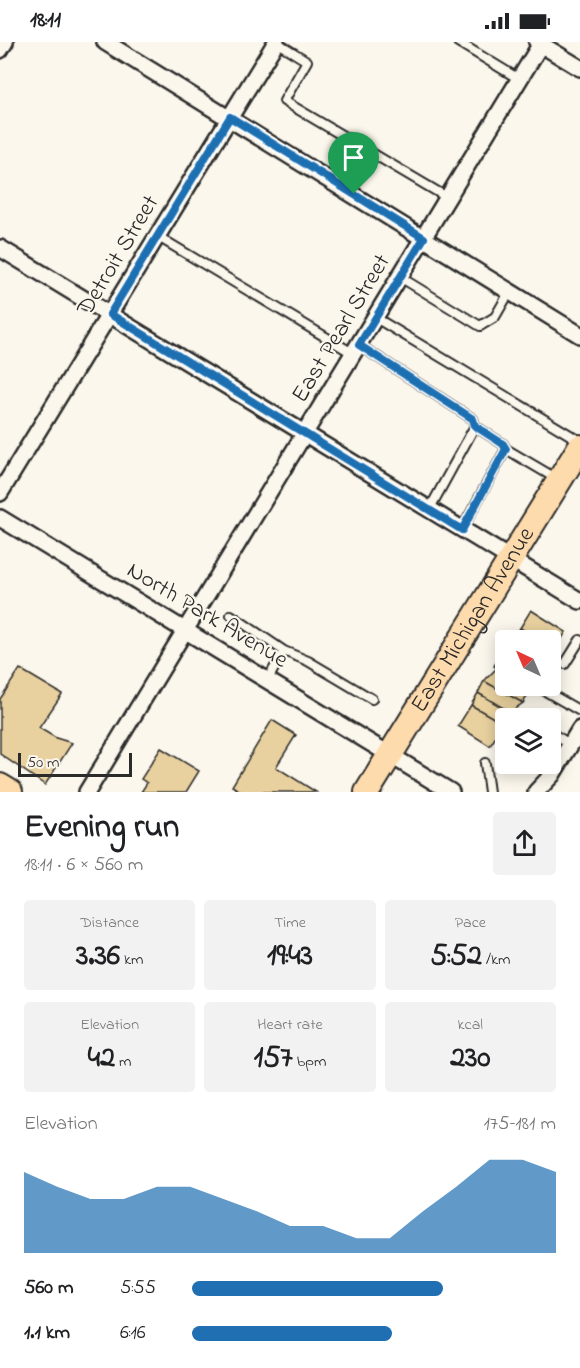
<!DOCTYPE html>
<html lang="en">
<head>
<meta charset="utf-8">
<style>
	body { margin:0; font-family:"Indie Flower",sans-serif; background:#f2f2f2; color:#202124; height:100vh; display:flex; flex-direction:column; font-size:22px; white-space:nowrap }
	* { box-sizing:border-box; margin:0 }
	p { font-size:20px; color:#757577 }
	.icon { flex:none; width:33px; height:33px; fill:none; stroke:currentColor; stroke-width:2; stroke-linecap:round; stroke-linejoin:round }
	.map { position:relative; height:750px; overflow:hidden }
	.details { display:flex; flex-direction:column; background:#fff; flex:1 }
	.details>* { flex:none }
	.needle { width:39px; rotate:316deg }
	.buttons { position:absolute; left:495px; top:588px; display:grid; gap:12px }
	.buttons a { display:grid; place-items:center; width:66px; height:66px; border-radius:6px; background:#fff; box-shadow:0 3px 15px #0003; font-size:30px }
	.scale { position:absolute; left:18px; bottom:15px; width:114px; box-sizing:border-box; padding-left:6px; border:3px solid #2b2b2b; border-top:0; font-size:16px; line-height:21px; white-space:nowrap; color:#2b2b2b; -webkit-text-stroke:4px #fbf7ec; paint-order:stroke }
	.pin { position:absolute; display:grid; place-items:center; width:51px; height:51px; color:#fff; margin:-62px -26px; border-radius:50% 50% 50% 0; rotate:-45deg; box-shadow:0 0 6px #0007 }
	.pin .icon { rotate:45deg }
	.round { display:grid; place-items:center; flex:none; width:63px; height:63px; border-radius:6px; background:#f2f2f2 }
	.summary { display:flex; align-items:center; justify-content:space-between; height:102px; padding:0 24px }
	h1 { font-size:33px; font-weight:700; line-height:45px }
	.figures { display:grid; grid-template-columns:repeat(3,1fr); gap:9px; height:102px; padding:6px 24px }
	.figures div { display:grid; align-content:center; border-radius:6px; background:#f2f2f2; text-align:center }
	.figures b { font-size:30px; font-weight:700 }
	.figures small { font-size:16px; font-weight:400 }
	.figures p { font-size:16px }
	.chart { height:168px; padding:12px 24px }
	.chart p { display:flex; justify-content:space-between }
	.chart svg { width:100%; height:108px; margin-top:6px; fill:#1f6fb2; opacity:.7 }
	ul { padding:0 24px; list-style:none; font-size:20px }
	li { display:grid; grid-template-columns:96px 72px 1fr; align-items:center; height:45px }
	li i { height:15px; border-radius:8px; background:#1f6fb2 }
	.status { display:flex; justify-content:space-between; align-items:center; height:42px; padding:0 30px; background:#fff; direction:ltr }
	.status svg { height:16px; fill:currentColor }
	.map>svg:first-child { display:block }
	.building { fill:#e9d19f; stroke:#2b2b2b; stroke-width:1.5 }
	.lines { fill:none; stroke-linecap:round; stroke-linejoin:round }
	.lane-casing { stroke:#2b2b2b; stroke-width:12 }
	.street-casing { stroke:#2b2b2b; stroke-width:20 }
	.primary-casing { stroke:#2b2b2b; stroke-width:28 }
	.lane { stroke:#fbf7ec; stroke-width:8 }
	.street { stroke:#fbf7ec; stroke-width:15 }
	.primary { stroke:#fedbac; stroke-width:24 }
	.route-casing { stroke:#fff; stroke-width:12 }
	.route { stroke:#1f6fb2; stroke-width:8 }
	.labels { text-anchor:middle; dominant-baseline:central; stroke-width:4.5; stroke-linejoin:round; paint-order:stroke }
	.street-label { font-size:24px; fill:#2b2b2b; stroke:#fbf7ec }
</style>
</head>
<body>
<div class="status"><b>18:11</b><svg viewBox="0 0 49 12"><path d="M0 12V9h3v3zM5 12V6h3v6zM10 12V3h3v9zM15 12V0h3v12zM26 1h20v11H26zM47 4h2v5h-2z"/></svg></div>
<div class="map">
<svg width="580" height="750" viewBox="0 0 580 750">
	<rect width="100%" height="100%" fill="#fbf7ec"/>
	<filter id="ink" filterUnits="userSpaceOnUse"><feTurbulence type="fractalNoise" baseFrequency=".0167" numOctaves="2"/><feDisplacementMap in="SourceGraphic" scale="12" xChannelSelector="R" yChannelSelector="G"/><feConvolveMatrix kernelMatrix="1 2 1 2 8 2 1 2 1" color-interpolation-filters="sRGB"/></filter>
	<g filter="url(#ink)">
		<!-- building -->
		<path class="building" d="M531,568L566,590L556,606L550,603V598H542L520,586Z
			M520,586L542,598H510Z
			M505,606H506V632L494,624Z
			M20,627L62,652L39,686L56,696L72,701L45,743L0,712V657Z
			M496,627L506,632V644H526L532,647L523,661L484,639Z
			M484,639L523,661L510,670L478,651Z
			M478,651L510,670L504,682L471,663Z
			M471,663L504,682L490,704L458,684Z
			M272,678L296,693L276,725L316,750H242L232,744Z
			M161,706L199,729L186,750H141L147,741L141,737Z"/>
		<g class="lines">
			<defs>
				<path id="lane" d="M276,0L307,19L284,59L448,156
					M458,0L519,37
					M157,194L354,312
					M400,235L480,284L495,275L510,249
					M376,276L580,399
					M359,303L473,377L475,384L429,468
					M506,407L557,437
					M462,487L506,407L503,402L475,384
					M231,573L284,609L308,619L372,657
					M565,622L580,598
					M268,637L284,609
					M540,646L580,669
					M527,675L529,676
					M550,690L571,703
					M485,721L489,750"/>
				<path id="street" d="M105,0L580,293
					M537,0L580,26
					M0,8L5,0
					M0,206L580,559
					M0,451L276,0
					M0,476L451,750
					M87,750L542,0
					M536,750L552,733L580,687"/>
				<g id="primary">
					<path d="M0,744L10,750"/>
					<path id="s1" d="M367,750L580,405"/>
				</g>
			</defs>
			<!-- lane casing -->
			<use href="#lane" class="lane-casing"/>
			<!-- street casing -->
			<use href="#street" class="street-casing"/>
			<!-- primary casing -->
			<use href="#primary" class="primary-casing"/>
			<!-- lane -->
			<use href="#lane" class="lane"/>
			<!-- street -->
			<use href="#street" class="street"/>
			<!-- primary -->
			<use href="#primary" class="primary"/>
		</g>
	</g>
	<g class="lines" filter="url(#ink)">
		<defs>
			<path id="route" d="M230,75L424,196L359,303L473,377L475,384L503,402L506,407L462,488L110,272Z"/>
		</defs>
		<!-- route casing -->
		<use href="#route" class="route-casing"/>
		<!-- route -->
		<use href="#route" class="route"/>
	</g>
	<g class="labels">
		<!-- street labels -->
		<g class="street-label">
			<text transform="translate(119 214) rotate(-59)">Detroit Street</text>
			<text transform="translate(342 287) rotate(-59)">East Pearl Street</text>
			<text transform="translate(207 574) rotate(31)">North Park Avenue</text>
			<text stroke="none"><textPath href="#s1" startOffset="202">East Michigan Avenue</textPath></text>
		</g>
	</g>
</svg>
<div class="buttons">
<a><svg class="needle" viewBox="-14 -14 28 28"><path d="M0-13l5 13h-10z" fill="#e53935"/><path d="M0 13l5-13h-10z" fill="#757577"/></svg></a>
<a><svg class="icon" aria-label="layers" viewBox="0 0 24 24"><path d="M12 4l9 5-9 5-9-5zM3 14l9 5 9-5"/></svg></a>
</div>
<div class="scale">50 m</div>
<div class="pin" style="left:354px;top:152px;background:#1e9e55"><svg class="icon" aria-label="arrive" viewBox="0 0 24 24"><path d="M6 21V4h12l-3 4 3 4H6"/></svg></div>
</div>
<section class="details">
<div class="summary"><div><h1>Evening run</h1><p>18:11 · 6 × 560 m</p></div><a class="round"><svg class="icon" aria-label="share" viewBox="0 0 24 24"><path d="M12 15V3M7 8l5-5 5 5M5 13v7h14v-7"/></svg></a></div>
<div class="figures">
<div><p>Distance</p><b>3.36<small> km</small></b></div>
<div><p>Time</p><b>19:43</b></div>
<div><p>Pace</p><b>5:52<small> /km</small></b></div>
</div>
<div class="figures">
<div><p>Elevation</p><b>42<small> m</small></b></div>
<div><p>Heart rate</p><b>157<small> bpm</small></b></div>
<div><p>kcal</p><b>230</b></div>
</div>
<div class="chart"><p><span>Elevation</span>175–181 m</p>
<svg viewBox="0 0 160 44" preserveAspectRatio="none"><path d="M0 44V11L10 17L20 22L30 22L40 17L50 17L60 22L70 27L80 33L90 33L100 38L110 38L120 27L130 17L140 6L150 6L160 11V44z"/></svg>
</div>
<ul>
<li><b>560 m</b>5:55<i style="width:69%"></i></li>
<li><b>1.1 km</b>6:16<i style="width:55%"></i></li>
</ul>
</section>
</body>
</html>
